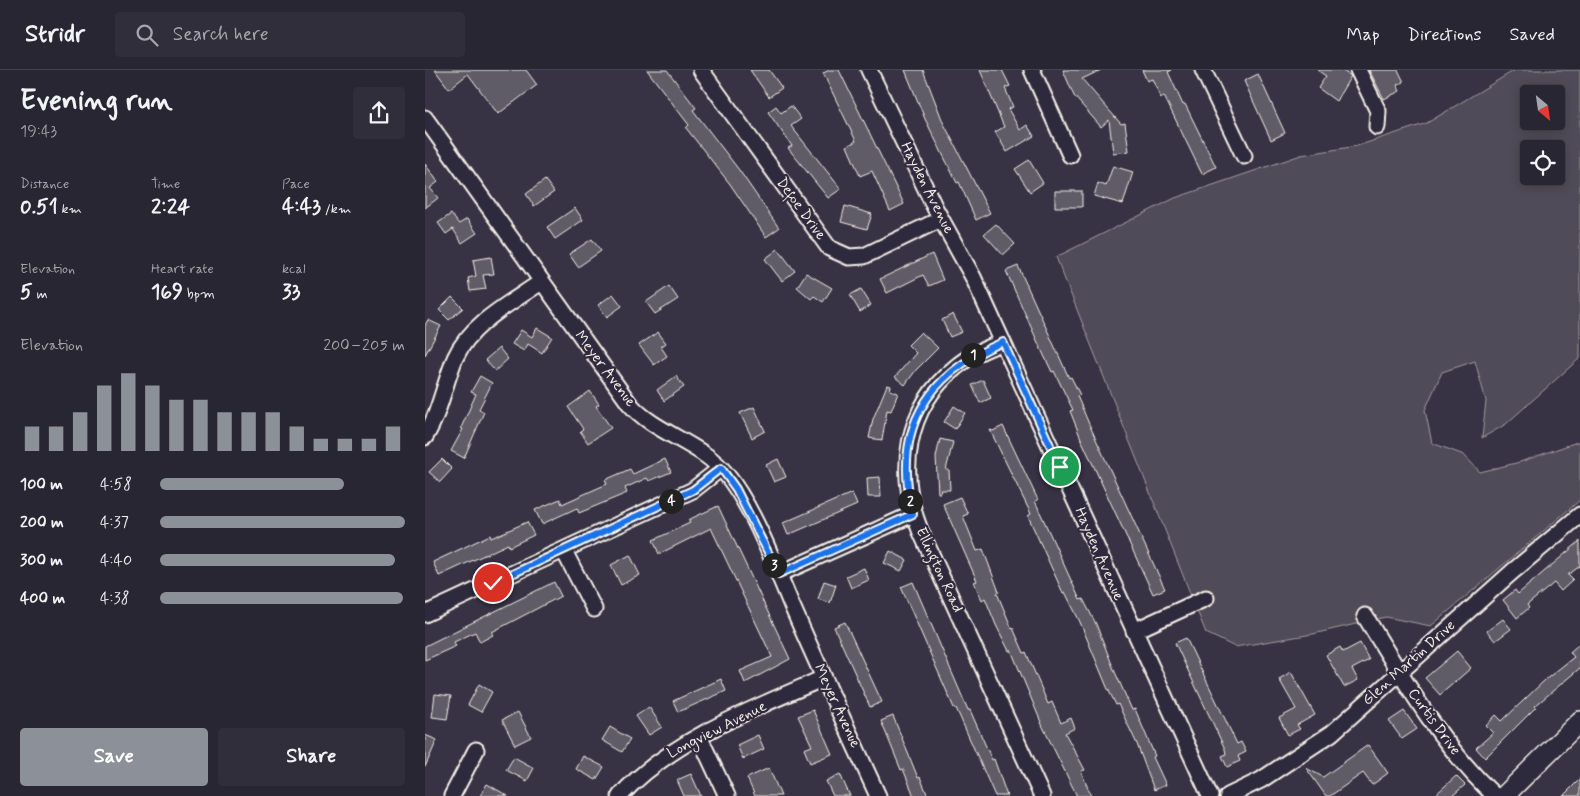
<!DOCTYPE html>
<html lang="en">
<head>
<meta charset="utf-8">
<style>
	body { margin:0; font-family:Mynerve,sans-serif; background:#312e3b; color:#f1f3f6; height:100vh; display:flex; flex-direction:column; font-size:19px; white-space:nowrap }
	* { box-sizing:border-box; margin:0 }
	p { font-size:16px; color:#a5a5ac }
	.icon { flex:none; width:28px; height:28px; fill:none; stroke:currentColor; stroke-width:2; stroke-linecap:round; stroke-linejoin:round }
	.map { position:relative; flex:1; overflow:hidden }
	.sheet { display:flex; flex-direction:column; background:#292633; width:425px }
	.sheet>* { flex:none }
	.needle { width:32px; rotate:151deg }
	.tools { position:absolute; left:1095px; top:15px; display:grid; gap:10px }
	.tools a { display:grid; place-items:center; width:45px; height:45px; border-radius:5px; background:#292633; box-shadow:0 2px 12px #0003,0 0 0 1px #45434e; font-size:25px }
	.pin { position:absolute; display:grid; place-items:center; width:42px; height:42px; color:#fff; margin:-21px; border:2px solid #fff; border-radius:50%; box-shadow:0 1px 5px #0007 }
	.km { position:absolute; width:25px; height:25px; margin:-12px; border-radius:50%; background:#222; color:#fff; font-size:14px; line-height:25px; text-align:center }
	.round { display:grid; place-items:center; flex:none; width:52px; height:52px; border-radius:5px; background:#312e3b }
	.head { display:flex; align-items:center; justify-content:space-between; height:85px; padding:0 20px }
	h1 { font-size:28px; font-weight:800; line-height:38px }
	.stats { display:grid; grid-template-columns:repeat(3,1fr); gap:8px; height:85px; padding:5px 20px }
	.stats div { display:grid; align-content:center }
	.stats b { font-size:21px; font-weight:800 }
	.stats small { font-size:14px; font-weight:400 }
	.stats p { font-size:14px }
	.chart { height:140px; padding:10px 20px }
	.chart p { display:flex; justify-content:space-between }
	.chart svg { width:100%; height:90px; margin-top:5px; stroke:#8c9099; stroke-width:6 }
	.primary-button { display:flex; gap:10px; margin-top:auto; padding:10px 20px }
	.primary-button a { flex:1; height:58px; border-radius:5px; background:#8c9099; color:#fff; font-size:20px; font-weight:800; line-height:58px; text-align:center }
	.primary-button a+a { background:#312e3b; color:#f1f3f6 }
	ul { padding:0 20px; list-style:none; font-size:16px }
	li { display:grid; grid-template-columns:80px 60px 1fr; align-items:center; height:38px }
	li i { height:12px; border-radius:6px; background:#8c9099 }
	header { display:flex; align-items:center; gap:30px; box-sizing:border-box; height:70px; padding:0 25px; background:#292633; border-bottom:1px solid #45434e }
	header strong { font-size:24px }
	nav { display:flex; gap:28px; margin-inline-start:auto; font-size:18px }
	.search { width:350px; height:45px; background:#312e3b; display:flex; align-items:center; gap:12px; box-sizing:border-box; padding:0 18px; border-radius:5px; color:#a5a5ac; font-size:19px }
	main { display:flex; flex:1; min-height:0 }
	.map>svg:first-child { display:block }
	.green { fill:#504b59; stroke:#a29ea0; fill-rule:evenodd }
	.building { fill:#5f5c67; stroke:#f4f1e8 }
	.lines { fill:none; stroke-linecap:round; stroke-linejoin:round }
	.minor-casing { stroke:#f4f1e8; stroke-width:19 }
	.major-casing { stroke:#f4f1e8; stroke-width:22 }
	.minor { stroke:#2f2a3d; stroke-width:15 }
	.major { stroke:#2f2a3d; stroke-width:19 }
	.route-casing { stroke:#fff; stroke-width:10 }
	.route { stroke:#1a73e8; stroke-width:6 }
	.labels { text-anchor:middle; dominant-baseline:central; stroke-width:4.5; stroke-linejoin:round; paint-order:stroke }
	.street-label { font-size:15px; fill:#f4f1e8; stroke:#2f2a3d }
</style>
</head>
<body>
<header>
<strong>Stridr</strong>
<div class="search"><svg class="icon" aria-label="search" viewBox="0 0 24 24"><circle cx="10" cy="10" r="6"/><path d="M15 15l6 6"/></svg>Search here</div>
<nav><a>Map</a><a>Directions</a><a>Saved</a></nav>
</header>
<main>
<section class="sheet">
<div class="head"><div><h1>Evening run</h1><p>19:43</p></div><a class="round"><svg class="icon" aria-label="share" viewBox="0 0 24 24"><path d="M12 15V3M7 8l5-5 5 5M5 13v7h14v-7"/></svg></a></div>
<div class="stats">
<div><p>Distance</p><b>0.51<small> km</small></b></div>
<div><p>Time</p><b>2:24</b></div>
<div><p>Pace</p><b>4:43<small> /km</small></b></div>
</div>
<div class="stats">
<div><p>Elevation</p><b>5<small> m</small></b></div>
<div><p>Heart rate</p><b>169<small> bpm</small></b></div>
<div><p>kcal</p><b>33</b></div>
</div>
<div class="chart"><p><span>Elevation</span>200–205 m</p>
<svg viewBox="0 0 160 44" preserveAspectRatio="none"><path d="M5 44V32M15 44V32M25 44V25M35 44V12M45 44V6M55 44V12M65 44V19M75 44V19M85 44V25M95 44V25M105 44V25M115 44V32M125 44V38M135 44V38M145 44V38M155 44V32"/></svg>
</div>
<ul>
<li><b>100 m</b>4:58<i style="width:75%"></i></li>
<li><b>200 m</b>4:37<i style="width:100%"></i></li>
<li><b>300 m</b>4:40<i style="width:96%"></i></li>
<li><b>400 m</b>4:38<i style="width:99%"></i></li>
</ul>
<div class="primary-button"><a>Save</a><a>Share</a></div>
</section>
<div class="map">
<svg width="1155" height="726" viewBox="0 0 1155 726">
	<rect width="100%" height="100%" fill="#373244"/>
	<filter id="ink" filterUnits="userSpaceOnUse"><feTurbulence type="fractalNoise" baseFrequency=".02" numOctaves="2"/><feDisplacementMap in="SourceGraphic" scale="10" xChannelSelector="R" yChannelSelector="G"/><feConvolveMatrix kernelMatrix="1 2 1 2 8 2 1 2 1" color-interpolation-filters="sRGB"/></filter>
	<g filter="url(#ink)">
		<!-- green -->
		<path class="green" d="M1090,0H1155V288L1081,354L1057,368L1061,331L1050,291L1017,302L1000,340L1007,373L1039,385L1055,402L1095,392L1155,371V430L1006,556L961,547L888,564L810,577L781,563L631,187L750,128L876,85L932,76L1002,53ZM1104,24H1131V51H1104ZM1104,79H1131V106H1104Z"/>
		<!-- building -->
		<path class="building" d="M10,0H101L112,15L73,44L43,4L24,19Z
			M222,0H242L271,38L268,40L314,100L354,158L341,167L305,114L261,58L264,55Z
			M325,0H344L357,18L344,27Z
			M405,0H414L479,134L465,141L447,101L435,106L422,76L431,71L398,3Z
			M480,0H498L518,52L565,143L551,150L534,112L532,113L500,49Z
			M555,0H577L585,16L580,18L588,37L583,39L595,60L602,55L609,66L582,82L570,62L579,57Z
			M638,0H676L657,9L696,54L700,53L704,81L688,83L684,50L676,57L649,26Z
			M717,0H747L743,2L758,35L760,34L791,97L777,104L739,26L736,28L727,9L722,11Z
			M892,0H916L926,6L911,31L893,18L901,6Z
			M944,0H973L979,12L972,15L975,21L959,29Z
			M833,4L860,63L846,70L819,11Z
			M351,36L356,43L366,36L376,49L366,56L416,119L403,128L363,78L367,76L343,42Z
			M604,90L618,113L605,122L590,99Z
			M0,94L13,112L5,118L13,128L0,138Z
			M688,96L708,102L698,134L669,126L673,113L681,116Z
			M120,110L129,122L109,136L101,124Z
			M630,121H657V137H630Z
			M420,136L447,144L442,159L416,152Z
			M150,138L158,150L130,169L122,157Z
			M26,144L34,154L42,149L52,163L37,173L28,159L21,164L13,153Z
			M571,154L590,174L578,185L559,164Z
			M167,169L176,181L153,197L144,184Z
			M353,179L370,201L357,211L340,189Z
			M507,184L518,210L504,216L498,205L462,223L455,209Z
			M66,187L69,204L58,205L61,219L45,221L43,208L51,206L48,190Z
			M593,196L644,308L646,307L655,325L652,326L664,354L740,519L728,524L657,371L645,341L648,340L629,301L627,302L614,275L581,201Z
			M381,203L407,218L398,232L389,226L386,229L372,217Z
			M244,216L253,229L230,244L221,232Z
			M436,219L446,235L435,242L425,225Z
			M188,224L197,236L182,247L173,235Z
			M27,227L38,238L24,250L14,240Z
			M528,244L537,262L525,267L517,250Z
			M3,250L16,256L0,285V255Z
			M112,258L127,267L117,283L103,274L99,281L87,274L96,260L107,267Z
			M233,262L241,273L236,277L242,286L229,295L214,275Z
			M496,262L513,278L491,300L480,315L470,307L491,283L483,275Z
			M74,278L83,289L70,301L60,290Z
			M55,306L67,313L54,339L59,342L39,388L26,381L38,359L36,358L51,324L46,322Z
			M251,306L259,317L239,331L232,320Z
			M558,310L566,328L555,333L547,315Z
			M462,315L466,316L465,320L473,323L466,341L462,340L457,370L444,368L448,349Z
			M165,321L174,334L171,336L186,358L163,373L155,361L158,359L143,337Z
			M529,336L540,343L530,359L519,352Z
			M329,337L340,361L327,368L315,343Z
			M578,356L613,430L610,431L655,530L658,529L671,554L690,602L707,640L710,639L730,686L728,687L741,715L729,720L712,674L693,634L691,635L682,617L655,552L640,522L638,523L603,446L606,444L565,360L568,361Z
			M515,369L528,372L521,400H524L525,420H516L515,423H513L511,387Z
			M17,389L27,399L15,412L4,402Z
			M240,389L246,402L224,411L222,408L200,418L202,423L154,443L152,438L117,454L110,440L135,429L137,434L182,414L180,410L205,399L208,404Z
			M353,389L361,407L349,412L341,395Z
			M455,407L456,427H443L442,408Z
			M427,423L432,435L363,465L358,453Z
			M535,427L543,444L538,446L552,481L558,479L574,522L572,523L587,559L588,558L599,583L601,582L623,634L627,632L636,653L646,648L650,658L640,663L660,700L656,701L666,726H652L618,657L586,580L584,581L571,555L560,528L557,530L549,512L552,511L518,434Z
			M293,436L365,589L320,613L315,601L347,587L286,458L234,484L228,470L265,453L263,450Z
			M102,452L109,465L84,477L83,474L14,506L8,492L65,465L66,468Z
			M1155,471V496L1143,505L1148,510L1136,521L1129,513L1102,535L1104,538L1092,548L1078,530L1090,520L1093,524Z
			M465,481L482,490L476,501L459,493Z
			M205,485L215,505L196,515L186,495Z
			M439,498L444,510L426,518L421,506Z
			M399,511L411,515L405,533L393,529Z
			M129,512L136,526L67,562L68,565L55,572L50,562L29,572L31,576L0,590V576Z
			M488,512L543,640H545L567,690L569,689L582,726H570L531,638H529L476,517Z
			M1078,549L1086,559L1070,571L1062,561Z
			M420,552L457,632L445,637L409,557Z
			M761,568L812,674L816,672L821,682L813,686L815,691L802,697L797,686L801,684L800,679L750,573Z
			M935,573L944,590L927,599L933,610L919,617L901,585L915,577L918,582Z
			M1155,573V598L1110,636L1111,637L1060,688L1051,678L1068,663L1061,656L1071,645L1077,651L1120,610L1149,587L1145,582Z
			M1032,581L1046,598L1015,625L1000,608Z
			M866,602L890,645L872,655L875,659L863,665L854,648L871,639L854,609Z
			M296,609L301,621L253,642L248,631Z
			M54,614L67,622L56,642L43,635Z
			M10,624L26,626L22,649L7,647Z
			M224,637L237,657L224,665L211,646Z
			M388,640L407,684L385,693L379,679L387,676L373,646Z
			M979,641L992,659L977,669L964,651Z
			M93,642L106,667L90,675L77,650Z
			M468,646L493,708L495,707L503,726H489L478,699L476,700L456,651Z
			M185,657L205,669L197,682L177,670Z
			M0,665L12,670L0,697Z
			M333,665L339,679L318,689L312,675Z
			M943,675L963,703L947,715L938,703L905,726H901L881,698L898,707Z
			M158,686L179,697L171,710L151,699Z
			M89,687L109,698L102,711L81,700Z
			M344,698L356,726H330L322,708Z
			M266,704L276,726H259L252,710Z
			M415,704L425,726H408L401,711Z
			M1031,706L1040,715L1027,726H1009Z
			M1155,709V726H1138Z
			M62,714L83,726H55Z"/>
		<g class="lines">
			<defs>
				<path id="minor" d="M276,0L404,178L424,187L439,186L516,149
					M444,0L510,138L548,207L785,726
					M607,0L645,85
					M778,0L819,86
					M933,0L953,41L952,57
					M0,48L204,333C230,364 275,372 301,404C328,437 350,496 367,536C395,600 424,663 453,726
					M578,272C561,279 545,285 531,297C480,338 472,402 495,460L617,726
					M0,367C15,342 19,315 30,288C46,253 86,233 116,212
					M139,481L169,539
					M354,504L488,444
					M0,544L268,420L296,398
					M940,546C978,608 1016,676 1070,726
					M709,561L781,528
					M274,666L302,726
					M27,726L51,680
					M195,726C245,671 331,637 399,608
					M803,726L836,710L907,663L1087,502L1155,445"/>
				<path id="major" d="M1079,726L1155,651"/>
			</defs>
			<!-- minor casing -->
			<use href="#minor" class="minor-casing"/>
			<!-- major casing -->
			<use href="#major" class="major-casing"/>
			<!-- minor -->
			<use href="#minor" class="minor"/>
			<!-- major -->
			<use href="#major" class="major"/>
		</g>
	</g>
	<g class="lines" filter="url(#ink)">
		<defs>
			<path id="route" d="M68,513L268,420L296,398L311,419L354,504L488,444C467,360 500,305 578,272L635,397"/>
		</defs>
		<!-- route casing -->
		<use href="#route" class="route-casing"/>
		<!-- route -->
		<use href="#route" class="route"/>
	</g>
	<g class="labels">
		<!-- street labels -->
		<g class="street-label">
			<text transform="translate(502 118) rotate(63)">Hayden Avenue</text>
			<text transform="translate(376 139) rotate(54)">Defoe Drive</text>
			<text transform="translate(180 299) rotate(53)">Meyer Avenue</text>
			<text transform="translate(674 484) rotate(66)">Hayden Avenue</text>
			<text transform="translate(514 500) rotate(65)">Ellington Road</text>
			<text transform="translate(984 593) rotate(-42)">Glen Martin Drive</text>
			<text transform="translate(412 636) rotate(65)">Meyer Avenue</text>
			<text transform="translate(1009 652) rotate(54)">Curtis Drive</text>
			<text transform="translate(292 660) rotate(-27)">Longview Avenue</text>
		</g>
	</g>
</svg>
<div class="tools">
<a><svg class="needle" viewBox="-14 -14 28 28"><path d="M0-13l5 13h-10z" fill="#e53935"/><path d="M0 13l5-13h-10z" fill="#a5a5ac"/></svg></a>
<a><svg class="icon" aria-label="locate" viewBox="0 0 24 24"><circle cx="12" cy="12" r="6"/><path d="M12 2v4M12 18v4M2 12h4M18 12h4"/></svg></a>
</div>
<div class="pin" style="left:635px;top:397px;background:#1e9e55"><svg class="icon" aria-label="arrive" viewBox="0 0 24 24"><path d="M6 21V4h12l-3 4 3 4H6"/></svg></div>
<div class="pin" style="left:68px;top:513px;background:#d93025"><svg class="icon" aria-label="check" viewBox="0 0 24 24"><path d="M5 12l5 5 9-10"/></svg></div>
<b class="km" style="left:548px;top:285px">1</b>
<b class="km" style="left:485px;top:431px">2</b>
<b class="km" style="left:349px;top:495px">3</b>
<b class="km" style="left:246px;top:431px">4</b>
</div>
</main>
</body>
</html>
